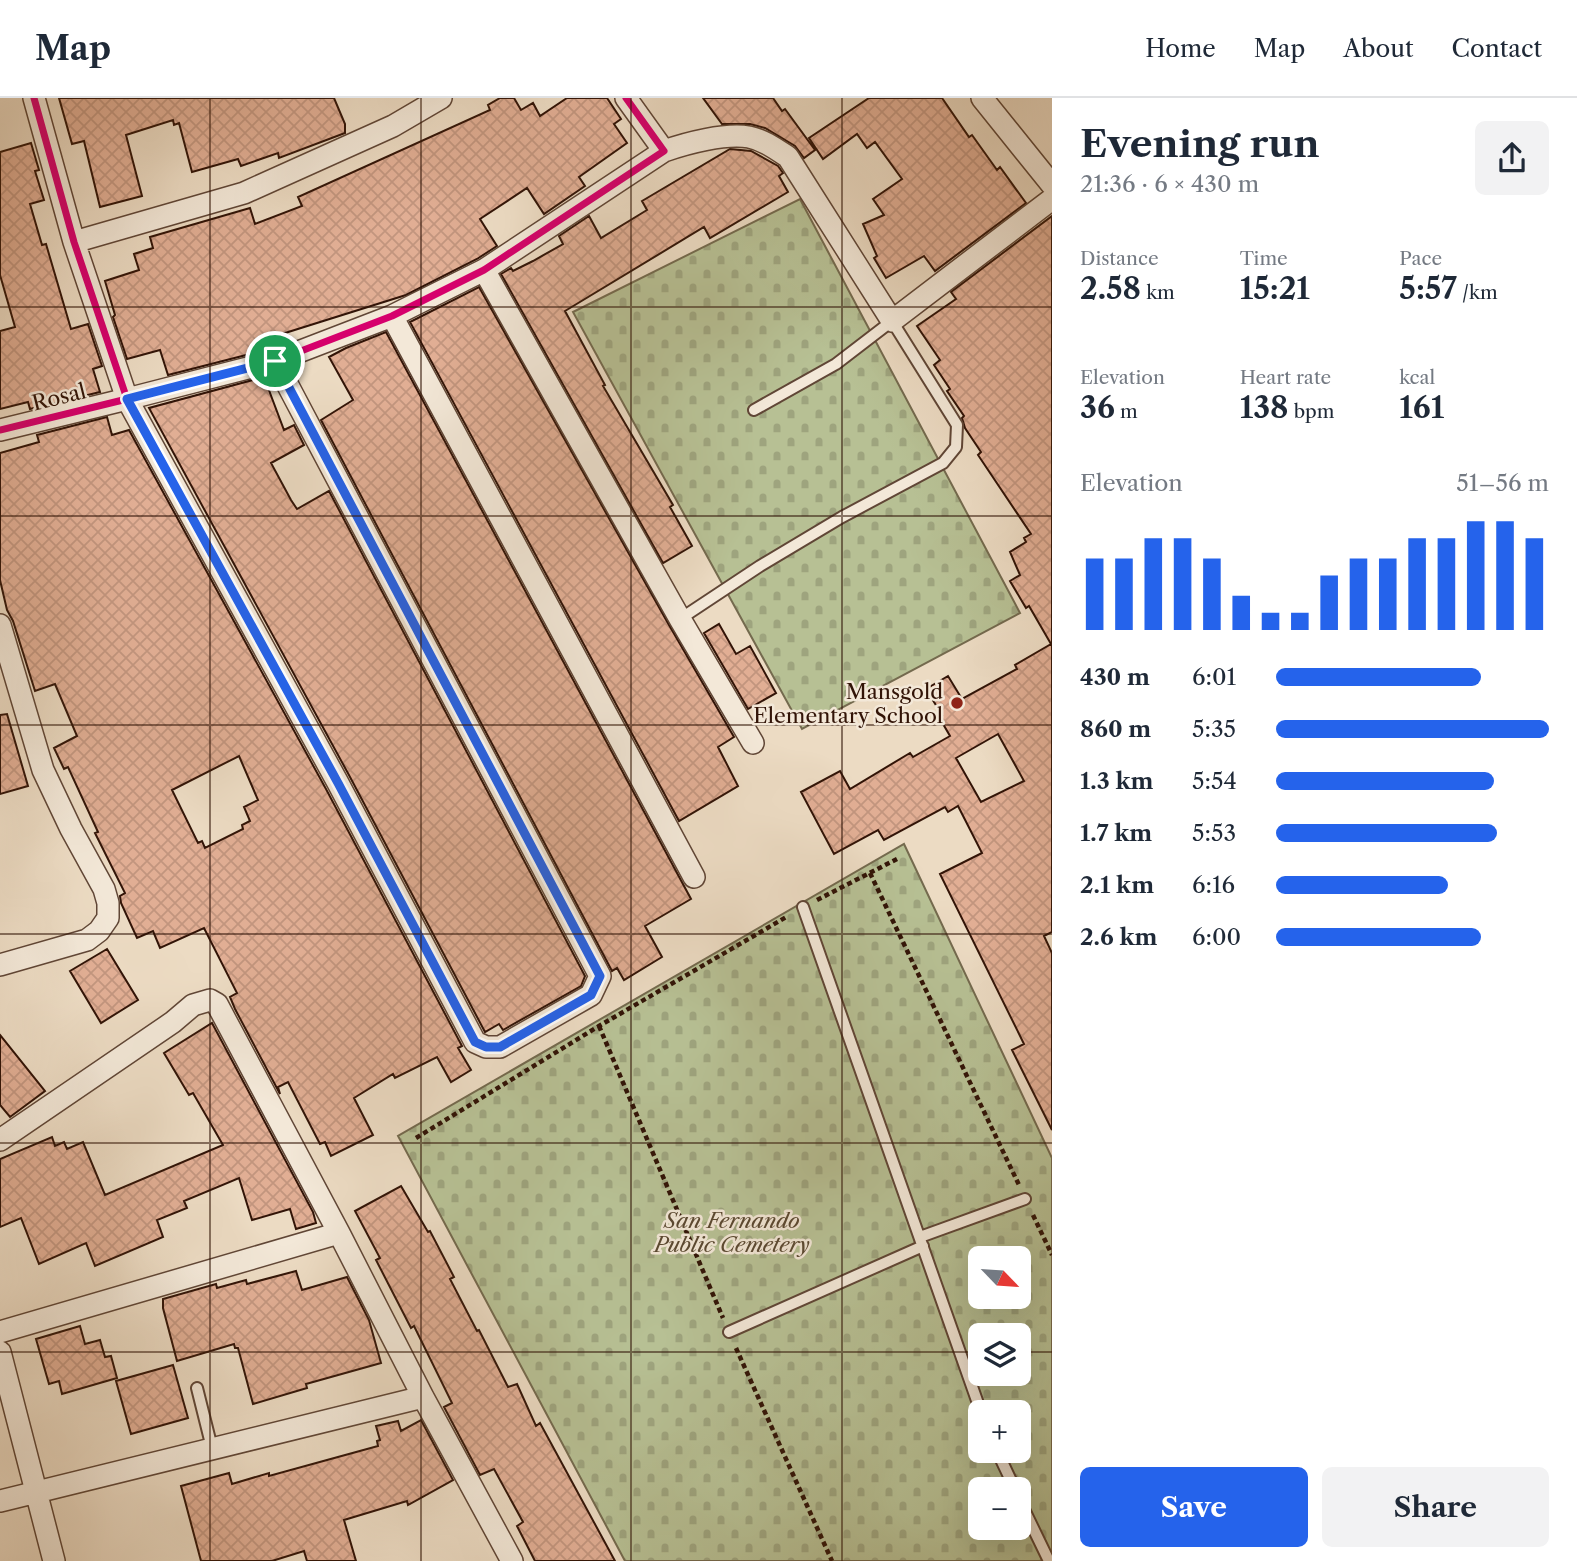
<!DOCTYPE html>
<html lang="en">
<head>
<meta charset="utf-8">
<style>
	body { margin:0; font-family:"Libre Caslon Text",serif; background:#f2f2f3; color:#1f2937; height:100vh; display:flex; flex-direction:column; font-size:26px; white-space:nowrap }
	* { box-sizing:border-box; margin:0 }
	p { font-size:23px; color:#747a83 }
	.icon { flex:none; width:38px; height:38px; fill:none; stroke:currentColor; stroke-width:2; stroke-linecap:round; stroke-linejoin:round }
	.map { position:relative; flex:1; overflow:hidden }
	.panel { display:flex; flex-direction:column; background:#fff; width:525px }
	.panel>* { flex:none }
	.needle { width:46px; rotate:115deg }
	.tools { position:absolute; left:968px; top:1148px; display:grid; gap:14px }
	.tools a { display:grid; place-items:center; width:63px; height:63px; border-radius:10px; background:#fff; box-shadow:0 7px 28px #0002; font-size:35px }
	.pin { position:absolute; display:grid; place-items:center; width:60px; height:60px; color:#fff; margin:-30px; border:4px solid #fff; border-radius:50%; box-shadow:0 2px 7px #0007 }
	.round { display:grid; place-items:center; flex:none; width:74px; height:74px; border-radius:10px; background:#f2f2f3 }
	.summary { display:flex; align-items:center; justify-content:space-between; height:119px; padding:0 28px }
	h1 { font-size:38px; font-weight:700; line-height:52px }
	.stats { display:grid; grid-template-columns:repeat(3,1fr); gap:10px; height:119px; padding:7px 28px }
	.stats div { display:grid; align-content:center }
	.stats b { font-size:30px; font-weight:700 }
	.stats small { font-size:19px; font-weight:400 }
	.stats p { font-size:19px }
	.chart { height:196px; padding:14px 28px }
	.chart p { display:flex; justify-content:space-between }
	.chart svg { width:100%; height:126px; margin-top:7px; stroke:#2563eb; stroke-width:6 }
	.primary-button { display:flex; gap:14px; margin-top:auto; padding:14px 28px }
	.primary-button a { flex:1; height:80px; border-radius:10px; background:#2563eb; color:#fff; font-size:28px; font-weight:700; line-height:80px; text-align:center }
	.primary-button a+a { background:#f2f2f3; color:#1f2937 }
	ul { padding:0 28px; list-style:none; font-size:23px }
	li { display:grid; grid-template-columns:112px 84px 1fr; align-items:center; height:52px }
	li i { height:18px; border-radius:9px; background:#2563eb }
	header { display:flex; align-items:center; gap:42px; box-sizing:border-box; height:98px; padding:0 35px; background:#fff; border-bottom:2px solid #e0e1e3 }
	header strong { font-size:33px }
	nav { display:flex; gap:38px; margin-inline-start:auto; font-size:24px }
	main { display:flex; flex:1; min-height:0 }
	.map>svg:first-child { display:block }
	.cemetery { fill:url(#cemetery-stones); stroke:#746a4e; stroke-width:2; fill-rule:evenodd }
	.building { fill:url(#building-cross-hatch); stroke:#321407; stroke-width:2; fill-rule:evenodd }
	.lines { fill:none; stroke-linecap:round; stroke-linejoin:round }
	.lane-casing { stroke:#604636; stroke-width:14 }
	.street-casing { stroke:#604636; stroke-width:24 }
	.path { stroke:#321407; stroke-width:4.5; stroke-dasharray:5 3.5; stroke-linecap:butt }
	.lane { stroke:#f3e8d8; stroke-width:10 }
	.street { stroke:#f3e8d8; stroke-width:21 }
	.cycleway-casing { stroke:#f3e8d8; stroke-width:11 }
	.cycleway { stroke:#d6006c; stroke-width:7 }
	.route-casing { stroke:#fff; stroke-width:14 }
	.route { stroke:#2563eb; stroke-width:9 }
	.grid { fill:none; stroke:#321407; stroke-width:2; stroke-opacity:0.55 }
	.poi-dot { fill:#8f2418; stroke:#f3e8d8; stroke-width:2.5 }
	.labels { text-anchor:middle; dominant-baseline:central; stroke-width:5; stroke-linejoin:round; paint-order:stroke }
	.street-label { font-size:21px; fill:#321407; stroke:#f3e8d8 }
	.poi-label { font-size:21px; fill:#321407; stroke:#f3e8d8; text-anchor:end }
	.park-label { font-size:21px; font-style:italic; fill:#5a4831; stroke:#f3e8d8 }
</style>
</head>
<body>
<header>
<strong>Map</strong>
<nav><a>Home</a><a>Map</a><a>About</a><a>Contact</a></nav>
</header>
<main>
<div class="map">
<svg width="1052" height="1463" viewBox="0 0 1052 1463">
	<defs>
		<pattern id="cemetery-stones" width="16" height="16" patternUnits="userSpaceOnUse" patternTransform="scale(1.75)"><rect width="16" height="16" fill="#b7c094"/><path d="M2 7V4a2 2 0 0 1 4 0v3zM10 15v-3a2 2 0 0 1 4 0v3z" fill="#9ea47e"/></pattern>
		<pattern id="building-cross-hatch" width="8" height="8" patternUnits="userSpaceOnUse" patternTransform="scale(1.75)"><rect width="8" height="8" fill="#e1ae94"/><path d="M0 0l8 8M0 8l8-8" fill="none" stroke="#c2957e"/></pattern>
	</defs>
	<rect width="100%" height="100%" fill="#ecdbc3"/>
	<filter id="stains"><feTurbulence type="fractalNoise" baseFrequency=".00286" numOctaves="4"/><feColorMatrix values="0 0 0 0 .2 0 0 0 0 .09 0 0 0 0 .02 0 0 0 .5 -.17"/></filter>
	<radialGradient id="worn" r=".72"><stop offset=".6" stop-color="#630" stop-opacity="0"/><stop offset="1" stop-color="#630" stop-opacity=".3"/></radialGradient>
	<!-- cemetery -->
	<path class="cemetery" d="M800,101L1020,515L802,631L573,214Z
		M904,746L1052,1060V1463H625L398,1038ZM980,1160H1018V1199H980ZM980,1237H1018V1276H980ZM980,1314H1018V1353H980ZM980,1391H1018V1430H980Z"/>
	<!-- building -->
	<path class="building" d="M59,0H334L345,26V35L279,60L278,55L241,68L238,61L192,74L179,25L174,27L173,22L126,37L142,98L100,109L84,43L72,46Z
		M500,0H514L521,12L533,5L540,18L567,0H607L621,21L614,26L627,45L579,79L585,88L544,116L527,90L480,121L497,148L477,161L406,197L266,241L267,246L252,250L254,255L168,277L160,252L127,261L113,219L115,217L105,183L139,172L134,156L153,150L150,139L250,110L255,126L302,108L298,99L490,12L488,7Z
		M703,0H773L782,13L785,11L815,52L804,60L795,48L765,30L750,26H722Z
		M869,0H942L969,39L972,37L997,72L1000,69L1026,105L935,173L924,158L886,180L874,160L877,158L863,126L884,117L873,101L902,81L875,44L867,50L857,36L823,61L809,40Z
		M31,45L39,72L35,73L44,102L30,106L42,147L46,146L71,231L88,226L102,268L93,271L100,294L30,311L28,304L0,311V233L15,229L0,177V54Z
		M730,51L751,53L778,68L783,75L779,78L788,94L710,140L704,129L565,213L605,287L603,288L673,407L670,409L692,448L663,465L501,176L511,170L513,173L533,163L563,146L559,138L589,118L601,140L647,112L642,103Z
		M1052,118V834L1044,838L1052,855V1032L1012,952L1024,946L940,776L982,755L958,708L948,714L945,709L884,742L878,732L834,756L801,694L840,673L850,691L910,655L913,659L950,638L939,619L942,617L926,591L948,578L962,601L1017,571L1015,567L1051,546L1029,508L1026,510L1010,483L1020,477L1010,454L1026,444L1024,440L1031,436L978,357L981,354L965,330L962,320L964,318L947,293L950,291L934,267L940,262L917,228L956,201L951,194ZM998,636L1024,683L981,704L956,660Z
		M479,189L669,527L734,639L718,649L738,688L679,723L410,224Z
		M386,234L691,801L645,828L662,859L624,882L617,870L612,873L321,322L353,302L329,259L346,250Z
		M264,279L284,332L294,327L304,347L271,365L291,402L297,411L329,393L585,878L581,888L503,932L499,926L485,934L350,679L149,310Z
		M107,319L112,337L129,332L326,691L462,948L458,950L471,972L451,984L437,959L395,980L393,976L354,1000L373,1037L331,1058L325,1044L320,1046L288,984L278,989L280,996L235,911L230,899L237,895L204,830L160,850L153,833L137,840L121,805L120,798L125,795L95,735L98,734L68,669L64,671L54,650L77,638L55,586L35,593L13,523L7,512L0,482V355L39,344L37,337ZM239,658L258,702L244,709L250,723L242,727L243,731L205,750L202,743L198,745L172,692Z
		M719,526L736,556L750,548L776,595L748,611L704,535Z
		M7,616L28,688L0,696V617Z
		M107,851L138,902L101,925L70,873Z
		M212,925L313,1114L316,1125L296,1131L290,1111L252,1122L239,1080L184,1103L187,1110L157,1122L163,1139L95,1168L86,1145L39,1166L21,1120L0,1129V1061L52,1039L55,1048L64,1044L67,1051L83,1044L105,1097L223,1047L193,995L189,997L164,955Z
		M0,937L45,993L10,1019L0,1007Z
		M401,1088L428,1134L430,1133L454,1179L450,1181L477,1233L479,1232L508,1289L517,1286L536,1328L540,1325L615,1463H535L517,1428L523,1424L494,1371L480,1377L444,1309L452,1305L414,1228L411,1230L376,1162L380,1160L355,1113Z
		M296,1173L302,1192L347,1179L369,1222L381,1265L306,1286L307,1290L253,1306L238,1250H235L234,1246L177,1263L163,1210V1201L216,1186L217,1190L246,1182L247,1186Z
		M80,1228L85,1246L100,1242L105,1259L111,1258L117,1280L62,1296L59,1283L49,1286L36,1241Z
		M173,1267L188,1320L131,1336L116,1283Z
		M421,1322L453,1382L408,1407L407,1403L344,1422L356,1463H307L304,1453L272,1463H201L181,1388L229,1375L232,1386L269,1375V1378L327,1362L378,1348L377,1343L380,1342L376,1328L398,1323L401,1333Z"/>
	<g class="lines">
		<defs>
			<path id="lane" d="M680,521L760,468L842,419L943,365L956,349L957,327L892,223L836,266L754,312
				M803,809L981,1314
				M920,1139L1025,1101
				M729,1234L923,1148
				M197,1290L212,1350
				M997,1353L1015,1391
				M1018,1399L1049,1463"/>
			<path id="street" d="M34,0L74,144L127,301L275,263L392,218L484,172L664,53L626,0
				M982,0L1052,87
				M664,53C687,45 725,35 749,39C764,42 776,51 788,59L892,223L1052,101
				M74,144L244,95L393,28L441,0
				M484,172L680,521L753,645
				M392,218L694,779
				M0,332L127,301L338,685L475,944L486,949H500L591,897L600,878L275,263
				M0,527L43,672L71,731L104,791L108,805V820L99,833L87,842L0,867
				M0,1042L173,924L193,907L210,902L217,906L339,1135L423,1299L512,1463
				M0,1234L339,1135
				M0,1254L54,1463
				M0,1403L423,1299"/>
		</defs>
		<!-- lane casing -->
		<use href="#lane" class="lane-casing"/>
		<!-- street casing -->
		<use href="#street" class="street-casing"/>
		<!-- path -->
		<path class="path" d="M870,775L1019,1087
			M817,802L897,761
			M599,928L723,1220
			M416,1040L599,928L788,818
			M1033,1117L1052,1157
			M736,1250L832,1463"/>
		<!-- lane -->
		<use href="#lane" class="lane"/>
		<!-- street -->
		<use href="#street" class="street"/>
		<defs>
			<path id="cycleway" d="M34,0L74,144L127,301L275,263L392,218L484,172L664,53L626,0
				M0,332L127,301L338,685L475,944L486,949H500L591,897L600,878L275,263"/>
		</defs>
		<!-- cycleway casing -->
		<use href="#cycleway" class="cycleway-casing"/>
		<!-- cycleway -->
		<use href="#cycleway" class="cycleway"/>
	</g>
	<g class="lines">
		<defs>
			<path id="route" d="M275,263L600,878L591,897L500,949H486L475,944L338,685L127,301Z"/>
		</defs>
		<!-- route casing -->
		<use href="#route" class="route-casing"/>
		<!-- route -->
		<use href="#route" class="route"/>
	</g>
	<!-- grid -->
	<path class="grid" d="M210,0V1463M421,0V1463M631,0V1463M842,0V1463M0,209H1052M0,418H1052M0,627H1052M0,836H1052M0,1045H1052M0,1254H980M1018,1254H1052"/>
	<!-- markers -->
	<circle class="poi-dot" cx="957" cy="605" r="7"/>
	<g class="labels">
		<!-- street labels -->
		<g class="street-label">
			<text transform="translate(59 299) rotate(-14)">Rosal</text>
		</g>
		<!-- poi labels -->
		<g class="poi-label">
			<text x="943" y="593">Mansgold<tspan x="943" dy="24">Elementary School</tspan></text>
		</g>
		<!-- park labels -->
		<g class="park-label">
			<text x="732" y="1122">San Fernando<tspan x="732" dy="24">Public Cemetery</tspan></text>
		</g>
	</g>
	<rect width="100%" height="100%" filter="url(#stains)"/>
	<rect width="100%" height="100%" fill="url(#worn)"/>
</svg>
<div class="tools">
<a><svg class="needle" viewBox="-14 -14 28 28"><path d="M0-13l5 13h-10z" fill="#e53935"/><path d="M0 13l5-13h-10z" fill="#747a83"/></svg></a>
<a><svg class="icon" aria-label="layers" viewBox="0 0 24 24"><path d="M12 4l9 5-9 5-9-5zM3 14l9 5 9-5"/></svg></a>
<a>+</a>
<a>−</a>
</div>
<div class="pin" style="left:275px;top:263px;background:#1e9e55"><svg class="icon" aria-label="arrive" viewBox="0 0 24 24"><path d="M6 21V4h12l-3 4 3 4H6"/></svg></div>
</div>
<section class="panel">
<div class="summary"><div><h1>Evening run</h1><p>21:36 · 6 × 430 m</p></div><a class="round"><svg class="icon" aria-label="share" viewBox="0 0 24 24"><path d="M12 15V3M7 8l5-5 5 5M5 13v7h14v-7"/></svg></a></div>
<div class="stats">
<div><p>Distance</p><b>2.58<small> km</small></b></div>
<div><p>Time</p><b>15:21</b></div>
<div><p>Pace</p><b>5:57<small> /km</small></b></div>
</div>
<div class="stats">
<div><p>Elevation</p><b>36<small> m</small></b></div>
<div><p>Heart rate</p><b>138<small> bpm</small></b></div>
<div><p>kcal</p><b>161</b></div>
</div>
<div class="chart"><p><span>Elevation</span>51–56 m</p>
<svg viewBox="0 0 160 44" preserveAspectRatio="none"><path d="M5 44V19M15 44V19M25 44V12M35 44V12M45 44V19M55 44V32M65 44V38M75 44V38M85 44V25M95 44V19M105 44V19M115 44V12M125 44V12M135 44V6M145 44V6M155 44V12"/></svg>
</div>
<ul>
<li><b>430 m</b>6:01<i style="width:75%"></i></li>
<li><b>860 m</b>5:35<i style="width:100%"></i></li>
<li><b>1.3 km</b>5:54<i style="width:80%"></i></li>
<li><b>1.7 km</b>5:53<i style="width:81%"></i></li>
<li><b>2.1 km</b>6:16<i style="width:63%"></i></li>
<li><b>2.6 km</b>6:00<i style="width:75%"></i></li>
</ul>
<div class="primary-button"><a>Save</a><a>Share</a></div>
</section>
</main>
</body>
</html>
